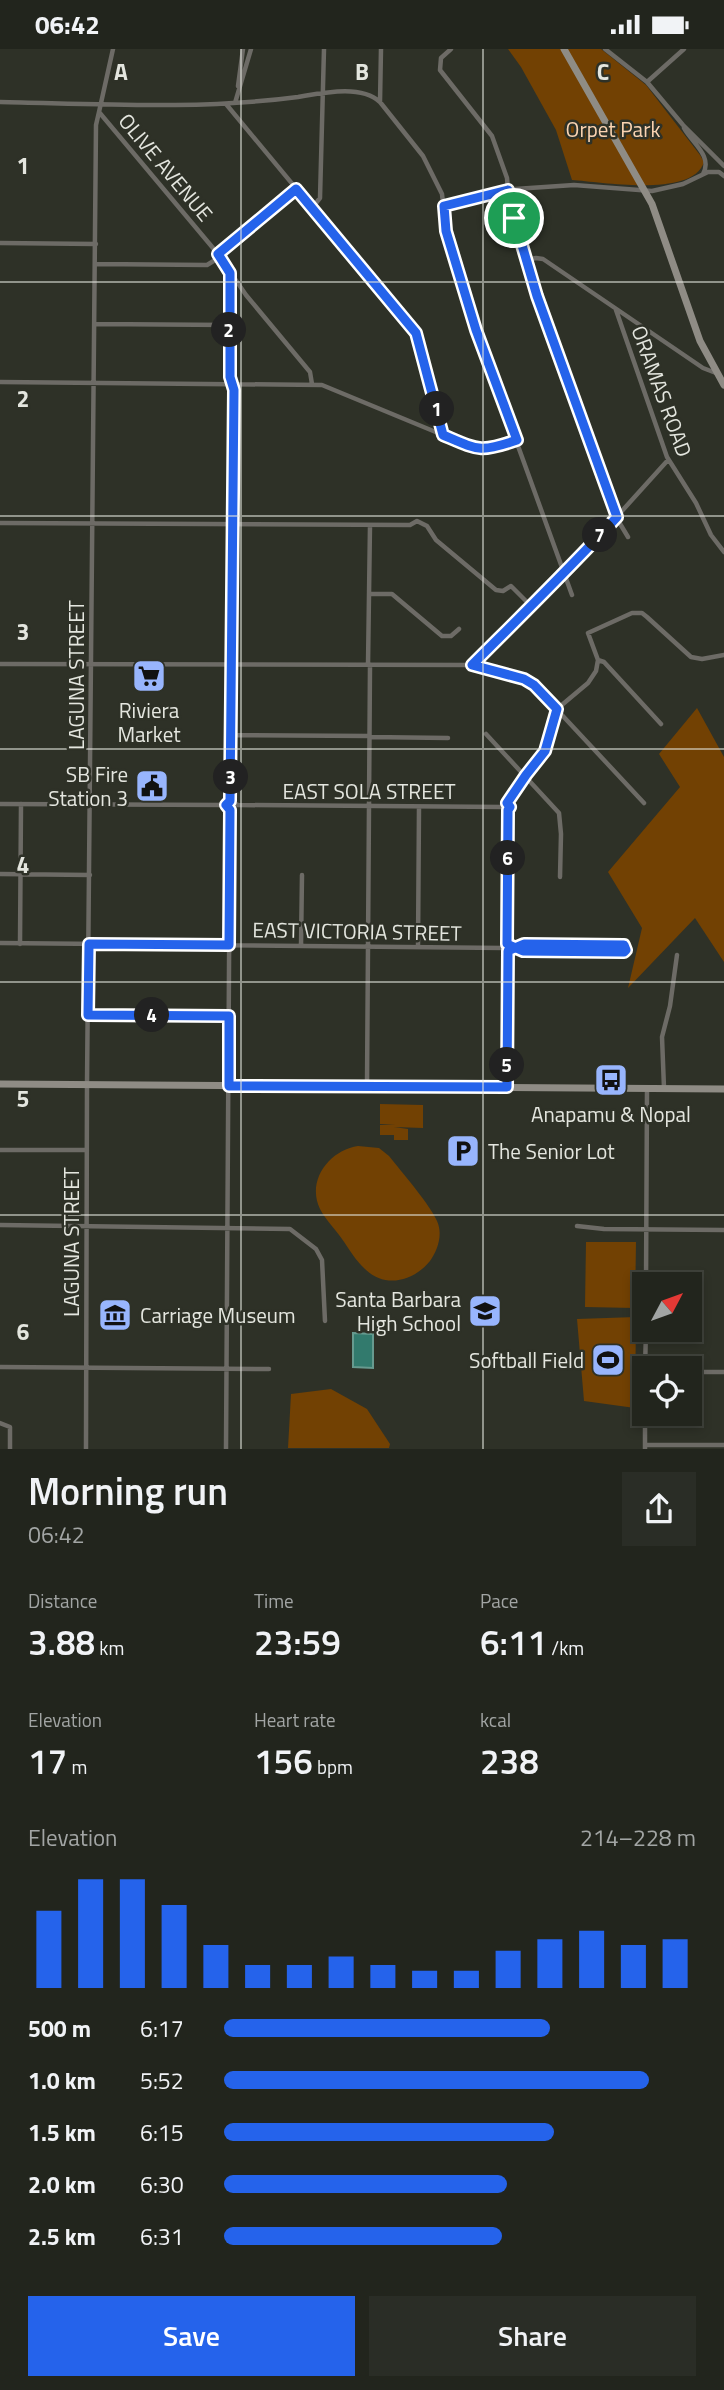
<!DOCTYPE html>
<html lang="en">
<head>
<meta charset="utf-8">
<style>
	body { margin:0; font-family:"Titillium Web",sans-serif; background:#2a2d26; color:#f1f3f6; height:100vh; display:flex; flex-direction:column; font-size:26px; white-space:nowrap }
	* { box-sizing:border-box; margin:0 }
	p { font-size:23px; color:#a2a5a4 }
	.icon { flex:none; width:38px; height:38px; fill:none; stroke:currentColor; stroke-width:2; stroke-linecap:round; stroke-linejoin:round }
	.map { position:relative; height:1400px; overflow:hidden }
	.drawer { display:flex; flex-direction:column; background:#22251d; flex:1 }
	.drawer>* { flex:none }
	.needle { width:46px; rotate:49deg }
	.controls { position:absolute; left:632px; top:1223px; display:grid; gap:14px }
	.controls a { display:grid; place-items:center; width:70px; height:70px; border-radius:0px; background:#22251d; box-shadow:0 4px 10px #0003,0 0 0 2px #3f423b; font-size:35px }
	.pin { position:absolute; display:grid; place-items:center; width:60px; height:60px; color:#fff; margin:-30px; border:4px solid #fff; border-radius:50%; box-shadow:0 2px 7px #0007 }
	.km { position:absolute; width:35px; height:35px; margin:-18px; border-radius:50%; background:#222; color:#fff; font-size:19px; line-height:35px; text-align:center }
	.round { display:grid; place-items:center; flex:none; width:74px; height:74px; border-radius:0px; background:#2a2d26 }
	.summary { display:flex; align-items:center; justify-content:space-between; height:119px; padding:0 28px }
	h1 { font-size:38px; font-weight:600; line-height:52px }
	.figures { display:grid; grid-template-columns:repeat(3,1fr); gap:10px; height:119px; padding:7px 28px }
	.figures div { display:grid; align-content:center }
	.figures b { font-size:35px; font-weight:600 }
	.figures small { font-size:19px; font-weight:400 }
	.figures p { font-size:19px }
	.chart { height:196px; padding:14px 28px }
	.chart p { display:flex; justify-content:space-between }
	.chart svg { width:100%; height:126px; margin-top:7px; stroke:#2563eb; stroke-width:6 }
	.primary-button { display:flex; gap:14px; margin-top:auto; padding:14px 28px }
	.primary-button a { flex:1; height:80px; border-radius:0px; background:#2563eb; color:#fff; font-size:28px; font-weight:600; line-height:80px; text-align:center }
	.primary-button a+a { background:#2a2d26; color:#f1f3f6 }
	ul { padding:0 28px; list-style:none; font-size:23px }
	li { display:grid; grid-template-columns:112px 84px 1fr; align-items:center; height:52px }
	li i { height:18px; border-radius:9px; background:#2563eb }
	.status { display:flex; justify-content:space-between; align-items:center; height:49px; padding:0 35px; background:#22251d; direction:ltr }
	.status svg { height:19px; fill:currentColor }
	.map>svg:first-child { display:block }
	.green { fill:#724103 }
	.water { fill:#327a6d; stroke:#679a8f; stroke-width:2 }
	.lines { fill:none; stroke-linecap:round; stroke-linejoin:round }
	.street { stroke:#6d6b66; stroke-width:4.5 }
	.secondary { stroke:#8f8c85; stroke-width:7 }
	.route-casing { stroke:#fff; stroke-width:14 }
	.route { stroke:#2563eb; stroke-width:9 }
	.grid { fill:none; stroke:#e4e6df; stroke-width:2; stroke-opacity:0.55 }
	.labels { text-anchor:middle; dominant-baseline:central; stroke-width:5; stroke-linejoin:round; paint-order:stroke }
	.park-label { font-size:21px; fill:#fbd4b2; stroke:#2e3127 }
	.street-label { font-size:21px; fill:#e4e6df; stroke:#2e3127 }
	.poi-label { font-size:21px; fill:#e4e6df; stroke:#2e3127; text-anchor:end }
	.grid-label { font-size:23px; text-anchor:middle; font-weight:bold; fill:#e4e6df; stroke:#2e3127; stroke-width:5; stroke-linejoin:round; paint-order:stroke }
</style>
</head>
<body>
<div class="status"><b>06:42</b><svg viewBox="0 0 49 12"><path d="M0 12V9h3v3zM5 12V6h3v6zM10 12V3h3v9zM15 12V0h3v12zM26 1h20v11H26zM47 4h2v5h-2z"/></svg></div>
<div class="map">
<svg width="724" height="1400" viewBox="0 0 724 1400">
	<rect width="100%" height="100%" fill="#2e3127"/>
	<!-- green -->
	<path class="green" d="M508,0H601L646,36L700,106L704,113C693,149 602,133 572,131L556,81L521,18Z
		M697,659L724,708V913L695,869L628,939L642,879L608,823L680,738L659,705Z
		M380,1055L423,1056V1079L394,1078L408,1080V1091H394V1086H380V1076L395,1075H380Z
		M358,1097L379,1099L389,1107C401,1122 431,1157 437,1172C443,1185 438,1201 430,1212C414,1232 385,1240 365,1220C356,1212 349,1200 342,1190C335,1180 325,1170 320,1160C306,1131 330,1101 358,1097Z
		M586,1193H636L635,1259L585,1258Z
		M636,1268L635,1359L584,1352L577,1270Z
		M331,1340L367,1360L390,1395L389,1399H288L291,1345Z"/>
	<!-- water -->
	<path class="water" d="M353,1284L373,1285V1319L353,1318Z"/>
	<g class="lines">
		<!-- street -->
		<path class="street" d="M113,0L99,63L218,205L246,246L310,323L312,335
			M381,0L380,53L423,107L442,145L446,182L476,281L572,546
			M451,0L441,9L440,21L492,87L507,129L509,152L537,247L616,468L628,488
			M605,0L647,33L683,76L724,117
			M647,33L684,0
			M238,37L243,0
			M0,53C99,55 200,61 298,48C322,44 361,35 380,53
			M235,54L251,0
			M226,55L416,284L443,385
			M684,79C692,94 713,107 703,125
			M444,157L515,140L574,136L652,142L683,135L708,123H719L724,127
			M312,159L320,149L324,0
			M0,194L96,195
			M218,205L296,140
			M527,211L536,209L543,210L703,319L716,324
			M96,215L207,216L220,208
			M230,224V328L234,341L230,752
			M616,261L667,408L696,454L711,486L724,503
			M95,275L229,276
			M0,333L322,336L472,398L489,400L517,391
			M0,474L410,476L417,472L427,477L436,491L496,541L503,542L511,537L530,556
			M370,545H392L442,587H451L459,580
			M0,615L472,616L524,630L534,636L644,754
			M368,616L370,476
			M472,616L518,568L565,525L668,411
			M661,675L604,613L598,611L588,584L632,564H642L647,568L691,608L702,610L724,606
			M486,685L559,764L561,785L560,828
			M231,686L369,687
			M369,688L448,689
			M507,754L523,730L545,702L550,677L557,660L588,634L596,622L598,611
			M503.5 758a3.5 3.5 0 1 1 7 0a3.5 3.5 0 1 1-7 0Z
			M0,755L226,756
			M235,756L230,761L226,756L230,752L238,756L503,758
			M0,825L90,826
			M0,894L504,899
			M20,895L21,755
			M507,895L508,761
			M301,897L302,826
			M418,898L419,758
			M511,899L523,902L624,903L627,899L624,896L524,895L515,899
			M88,966L229,967
			M367,1037L370,616
			M507,1038L508,902
			M664,1039L662,988L670,957L677,906
			M0,1101H87
			M0,1176L290,1180L316,1200L322,1211L325,1272
			M577,1177L604,1180L724,1181
			M646,1236L647,1040
			M0,1318L269,1320
			M645,1320L646,1281
			M690,1323H724
			M0,1374L10,1378V1400
			M645,1396H724
			M86,1400L87,1035L96,76L99,63
			M226,1400L230,761
			M645,1400V1365"/>
		<!-- secondary -->
		<path class="secondary" d="M564,0L652,155L700,292L724,336
			M0,1035L724,1040"/>
	</g>
	<g class="lines">
		<defs>
			<path id="route" d="M514,169L508,141L444,157L446,182L476,281L517,391C480,404 478,401 443,386L416,284L296,140L218,205L230,224V328L234,341L230,752L226,756L230,761L229,896L89,895L88,966L229,967V1037L507,1038L508,902L524,895L624,896L626,901L624,903L523,902L507,895L508,761L510,758L507,754L526,726L545,702L557,660L534,636L524,630L472,616C521,567 570,519 617,468L537,247L514,169"/>
		</defs>
		<!-- route casing -->
		<use href="#route" class="route-casing"/>
		<!-- route -->
		<use href="#route" class="route"/>
	</g>
	<!-- grid -->
	<path class="grid" d="M241,0V1400M483,0V1400M0,233H724M0,467H724M0,700H724M0,933H724M0,1166H724"/>
	<!-- icons -->
	<defs>
		<symbol id="supermarket-square" viewBox="-11 -11 22 22"><rect x="-9" y="-9" width="18" height="18" rx="4" fill="#98b5fd" stroke="#2e3127"/><path d="M-6-5.5h2.5l.6 2H6L4.5 2H-2.5L-4.4-4H-6ZM-1.5 3.2a1.3 1.3 0 1 0 .1 0ZM3 3.2a1.3 1.3 0 1 0 .1 0Z" fill="#111"/></symbol>
		<symbol id="civic-square" viewBox="-11 -11 22 22"><rect x="-9" y="-9" width="18" height="18" rx="4" fill="#98b5fd" stroke="#2e3127"/><path d="M-.6-6.5H3V-4.5H.6V-3L4-1V1h2V6H-6V1h2V-1L-.6-3ZM-1.2 2.5V6h2.4V2.5Z" fill="#111"/></symbol>
		<symbol id="bus-square" viewBox="-11 -11 22 22"><rect x="-9" y="-9" width="18" height="18" rx="4" fill="#98b5fd" stroke="#2e3127"/><path d="M-5-6H5V4H4V6H2V4H-2V6H-4V4H-5ZM-3.5-4V0h7V-4ZM-3.5 1.2v1.5H-2V1.2ZM2 1.2v1.5H3.5V1.2Z" fill="#111"/></symbol>
		<symbol id="parking-square" viewBox="-11 -11 22 22"><rect x="-9" y="-9" width="18" height="18" rx="4" fill="#98b5fd" stroke="#2e3127"/><path d="M-3.5-5.5H1a3.5 3.5 0 0 1 0 7H-1V5.5H-3.5ZM-1-3.4V-.6H.8a1.4 1.4 0 0 0 0-2.8Z" fill="#111"/></symbol>
		<symbol id="school-square" viewBox="-11 -11 22 22"><rect x="-9" y="-9" width="18" height="18" rx="4" fill="#98b5fd" stroke="#2e3127"/><path d="M0-5L7-2L0 1L-7-2ZM-4 1L0 2.5L4 1V4Q0 6-4 4Z" fill="#111"/></symbol>
		<symbol id="museum-square" viewBox="-11 -11 22 22"><rect x="-9" y="-9" width="18" height="18" rx="4" fill="#98b5fd" stroke="#2e3127"/><path d="M0-6L6-3V-2H-6V-3ZM-5-1h2V3h-2ZM-1-1h2V3h-2ZM3-1h2V3H3ZM-6 4H6V6H-6Z" fill="#111"/></symbol>
		<symbol id="stadium-square" viewBox="-11 -11 22 22"><rect x="-9" y="-9" width="18" height="18" rx="4" fill="#98b5fd" stroke="#2e3127"/><path d="M0-5a6.5 5 0 1 0 0 10a6.5 5 0 1 0 0-10ZM-3.5-1.8h7v3.6h-7Z" fill="#111"/></symbol>
	</defs>
	<g fill-rule="evenodd">
		<use href="#supermarket-square" x="130" y="608" width="38" height="38"/>
		<use href="#civic-square" x="133" y="718" width="38" height="38"/>
		<use href="#bus-square" x="592" y="1012" width="38" height="38"/>
		<use href="#parking-square" x="444" y="1083" width="38" height="38"/>
		<use href="#school-square" x="466" y="1243" width="38" height="38"/>
		<use href="#museum-square" x="96" y="1247" width="38" height="38"/>
		<use href="#stadium-square" x="589" y="1292" width="38" height="38"/>
	</g>
	<g class="labels">
		<!-- park labels -->
		<g class="park-label">
			<text x="613" y="80">Orpet Park</text>
		</g>
		<!-- street labels -->
		<g class="street-label">
			<text transform="translate(166 118) rotate(50)">OLIVE AVENUE</text>
			<text transform="translate(662 342) rotate(70)">ORAMAS ROAD</text>
			<text transform="translate(76 626) rotate(-90)">LAGUNA STREET</text>
			<text x="369" y="742">EAST SOLA STREET</text>
			<text transform="translate(357 882) rotate(1)">EAST VICTORIA STREET</text>
			<text transform="translate(71 1193) rotate(-90)">LAGUNA STREET</text>
		</g>
		<!-- poi labels -->
		<g class="poi-label">
			<text x="149" y="661" text-anchor="middle">Riviera<tspan x="149" dy="24">Market</tspan></text>
			<text x="128" y="725">SB Fire<tspan x="128" dy="24">Station 3</tspan></text>
			<text x="611" y="1065" text-anchor="middle">Anapamu &amp; Nopal</text>
			<text x="488" y="1102" text-anchor="start">The Senior Lot</text>
			<text x="461" y="1250">Santa Barbara<tspan x="461" dy="24">High School</tspan></text>
			<text x="140" y="1266" text-anchor="start">Carriage Museum</text>
			<text x="584" y="1311">Softball Field</text>
		</g>
	</g>
	<g class="grid-label">
		<text x="121" y="31">A</text>
		<text x="362" y="31">B</text>
		<text x="603" y="31">C</text>
		<text x="23" y="125">1</text>
		<text x="23" y="358">2</text>
		<text x="23" y="591">3</text>
		<text x="23" y="824">4</text>
		<text x="23" y="1058">5</text>
		<text x="23" y="1291">6</text>
	</g>
</svg>
<div class="controls">
<a><svg class="needle" viewBox="-14 -14 28 28"><path d="M0-13l5 13h-10z" fill="#e53935"/><path d="M0 13l5-13h-10z" fill="#a2a5a4"/></svg></a>
<a><svg class="icon" aria-label="locate" viewBox="0 0 24 24"><circle cx="12" cy="12" r="6"/><path d="M12 2v4M12 18v4M2 12h4M18 12h4"/></svg></a>
</div>
<div class="pin" style="left:514px;top:169px;background:#1e9e55"><svg class="icon" aria-label="arrive" viewBox="0 0 24 24"><path d="M6 21V4h12l-3 4 3 4H6"/></svg></div>
<b class="km" style="left:437px;top:360px">1</b>
<b class="km" style="left:229px;top:281px">2</b>
<b class="km" style="left:231px;top:728px">3</b>
<b class="km" style="left:152px;top:966px">4</b>
<b class="km" style="left:507px;top:1016px">5</b>
<b class="km" style="left:508px;top:809px">6</b>
<b class="km" style="left:600px;top:486px">7</b>
</div>
<section class="drawer">
<div class="summary"><div><h1>Morning run</h1><p>06:42</p></div><a class="round"><svg class="icon" aria-label="share" viewBox="0 0 24 24"><path d="M12 15V3M7 8l5-5 5 5M5 13v7h14v-7"/></svg></a></div>
<div class="figures">
<div><p>Distance</p><b>3.88<small> km</small></b></div>
<div><p>Time</p><b>23:59</b></div>
<div><p>Pace</p><b>6:11<small> /km</small></b></div>
</div>
<div class="figures">
<div><p>Elevation</p><b>17<small> m</small></b></div>
<div><p>Heart rate</p><b>156<small> bpm</small></b></div>
<div><p>kcal</p><b>238</b></div>
</div>
<div class="chart"><p><span>Elevation</span>214–228 m</p>
<svg viewBox="0 0 160 44" preserveAspectRatio="none"><path d="M5 44V17M15 44V6M25 44V6M35 44V15M45 44V29M55 44V36M65 44V36M75 44V33M85 44V36M95 44V38M105 44V38M115 44V31M125 44V27M135 44V24M145 44V29M155 44V27"/></svg>
</div>
<ul>
<li><b>500 m</b>6:17<i style="width:69%"></i></li>
<li><b>1.0 km</b>5:52<i style="width:90%"></i></li>
<li><b>1.5 km</b>6:15<i style="width:70%"></i></li>
<li><b>2.0 km</b>6:30<i style="width:60%"></i></li>
<li><b>2.5 km</b>6:31<i style="width:59%"></i></li>
</ul>
<div class="primary-button"><a>Save</a><a>Share</a></div>
</section>
</body>
</html>
